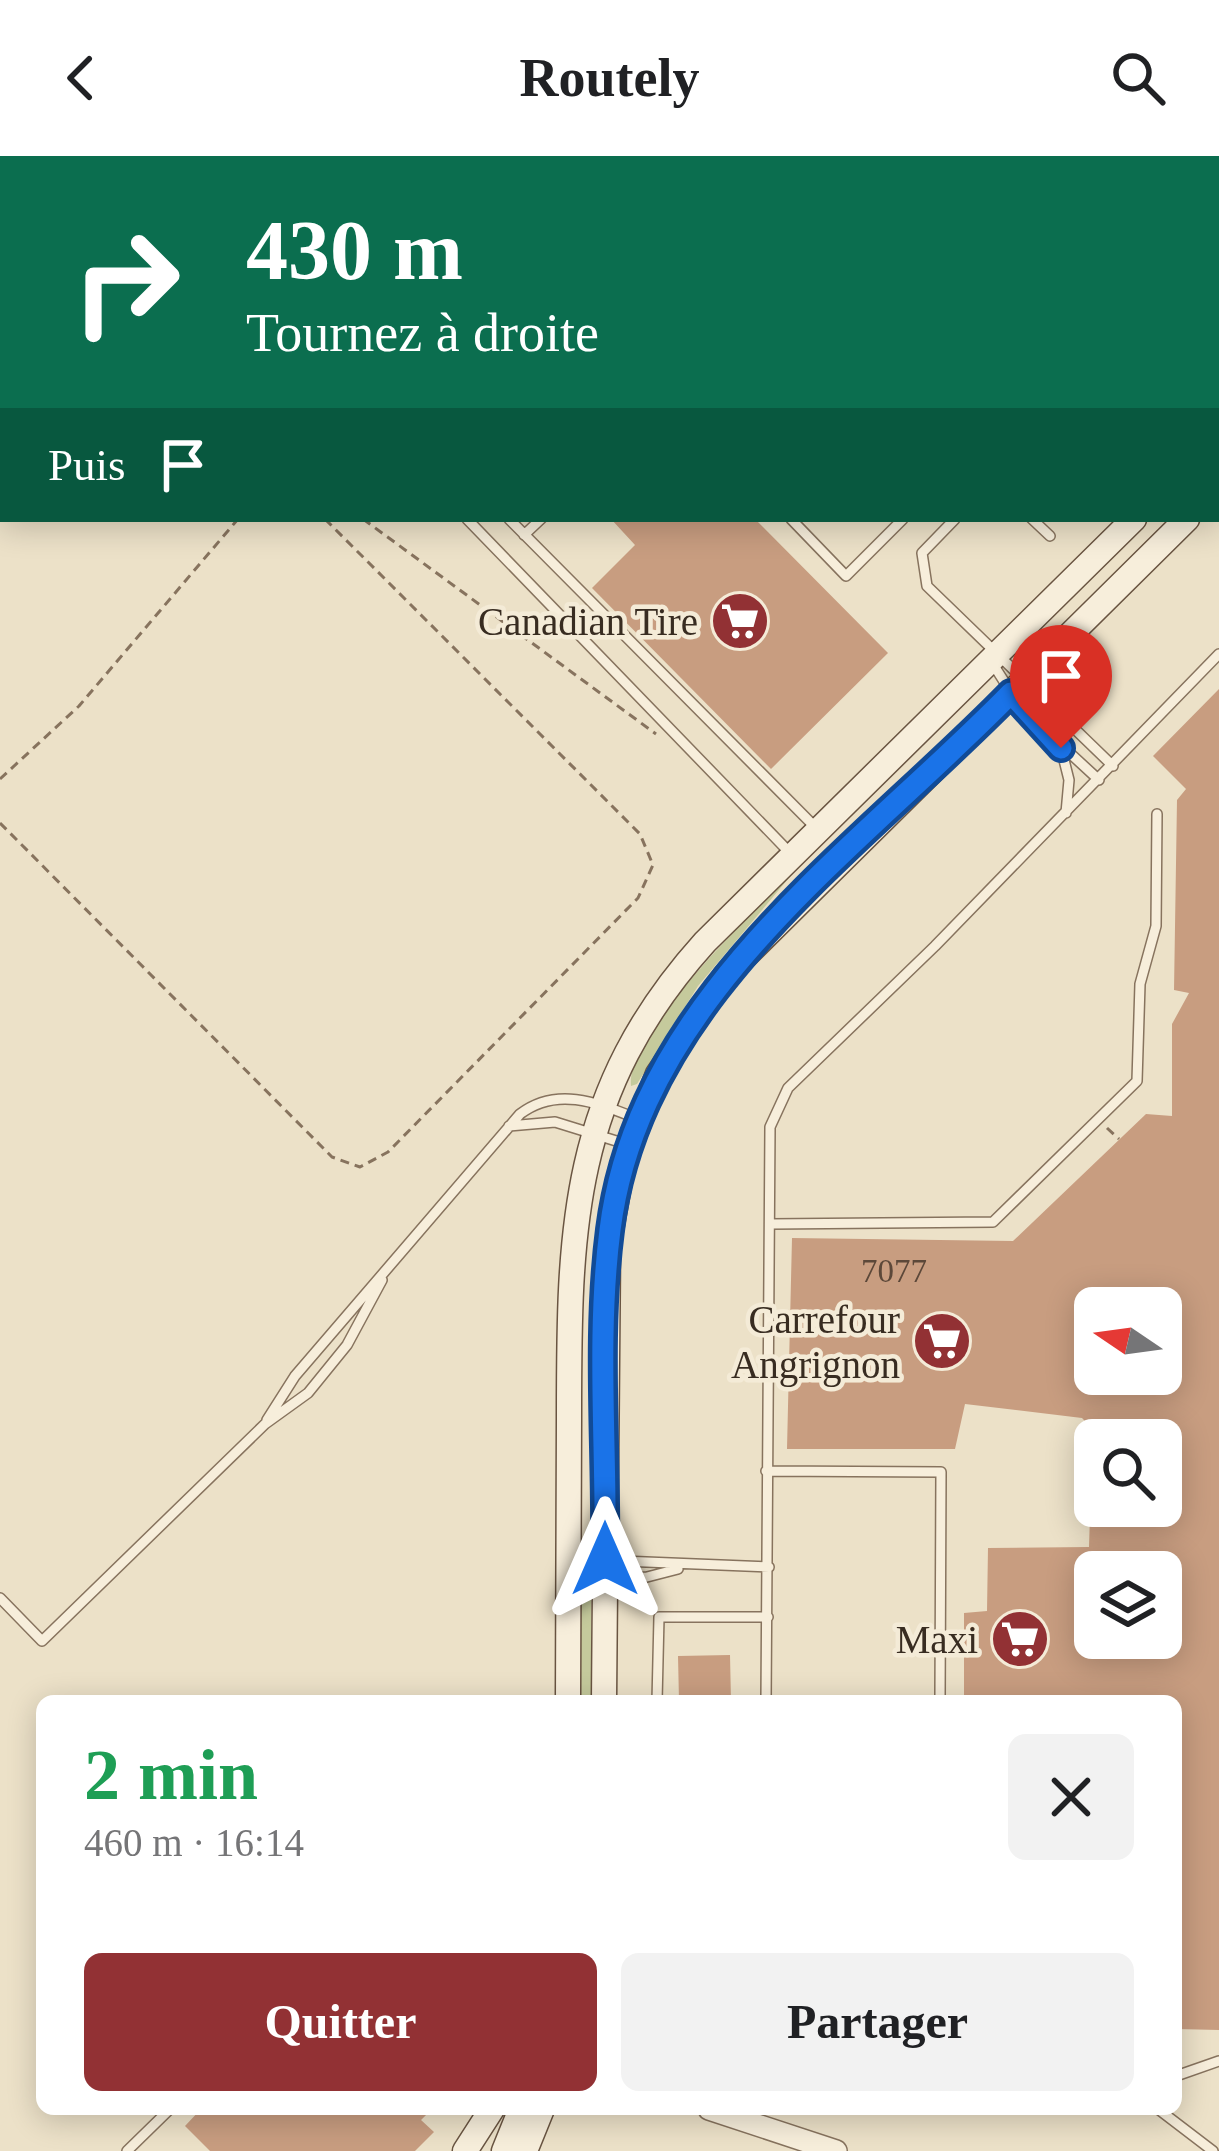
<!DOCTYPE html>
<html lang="fr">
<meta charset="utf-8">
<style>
body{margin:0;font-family:Georgia,serif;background:#f2f2f2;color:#202124;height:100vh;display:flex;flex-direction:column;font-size:45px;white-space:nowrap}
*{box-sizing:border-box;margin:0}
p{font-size:39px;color:#757577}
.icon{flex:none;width:66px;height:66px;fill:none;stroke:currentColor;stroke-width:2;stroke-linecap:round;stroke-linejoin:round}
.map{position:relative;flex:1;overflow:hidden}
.panel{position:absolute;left:36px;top:1539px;width:1146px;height:420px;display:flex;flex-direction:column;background:#fff;border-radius:18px;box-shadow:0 6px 30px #0003}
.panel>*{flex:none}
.banner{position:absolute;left:0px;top:0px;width:1221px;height:366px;box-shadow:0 6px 30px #0003;background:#0b6e4f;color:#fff;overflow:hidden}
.needle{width:78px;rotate:283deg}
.tools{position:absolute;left:1074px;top:1131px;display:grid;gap:24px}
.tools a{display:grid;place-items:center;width:108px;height:108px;border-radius:18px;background:#fff;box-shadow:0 6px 30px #0003;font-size:60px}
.pin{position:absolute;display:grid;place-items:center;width:102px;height:102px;color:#fff;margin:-123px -51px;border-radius:50% 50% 50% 0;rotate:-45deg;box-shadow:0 0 12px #0007}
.pin .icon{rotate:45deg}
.me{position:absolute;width:132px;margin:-66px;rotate:0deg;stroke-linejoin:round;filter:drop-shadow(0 0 9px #0008)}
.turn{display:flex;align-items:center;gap:42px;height:252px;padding:0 48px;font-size:54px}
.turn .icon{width:156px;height:156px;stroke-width:2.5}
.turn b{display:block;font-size:84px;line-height:102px}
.then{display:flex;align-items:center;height:114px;padding:0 48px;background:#0003;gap:24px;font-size:45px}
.round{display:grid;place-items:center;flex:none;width:126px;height:126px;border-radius:18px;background:#f2f2f2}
.overview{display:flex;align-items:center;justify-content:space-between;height:204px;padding:0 48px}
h1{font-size:72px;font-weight:600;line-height:90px;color:#1e9e55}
.primary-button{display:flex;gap:24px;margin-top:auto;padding:24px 48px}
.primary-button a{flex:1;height:138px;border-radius:18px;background:#923134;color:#fff;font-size:48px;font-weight:600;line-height:138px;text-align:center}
.primary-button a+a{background:#f2f2f2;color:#202124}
header{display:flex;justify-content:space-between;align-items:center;height:156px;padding:0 48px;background:#fff;font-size:54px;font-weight:600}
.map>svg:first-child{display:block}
</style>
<header><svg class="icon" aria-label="back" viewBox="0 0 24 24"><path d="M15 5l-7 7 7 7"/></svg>Routely<svg class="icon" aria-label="search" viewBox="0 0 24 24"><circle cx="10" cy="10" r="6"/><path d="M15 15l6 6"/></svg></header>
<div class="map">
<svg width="1219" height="1995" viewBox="0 0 1219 1995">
<rect width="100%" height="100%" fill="#ece1c8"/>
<path fill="#c5ca9c" d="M 794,716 L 698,830 L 637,928 L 631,930 C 625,878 756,753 794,716 Z
M 591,1443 L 591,1545 L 581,1545 L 581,1444 Z"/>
<path fill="#c89d80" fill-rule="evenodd" d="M 611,363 L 755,363 L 888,497 L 771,613 L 592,432 L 635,389 Z
M 1219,533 L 1219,1874 L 1176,1873 L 1176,1545 L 964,1545 L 964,1457 L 987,1455 L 988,1392 L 1089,1391 L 1090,1359 L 1129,1358 L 1129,1350 L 1161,1350 L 1161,1284 L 1103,1284 L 1082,1262 L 965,1248 L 955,1293 L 787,1293 L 792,1082 L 1013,1085 L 1146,958 L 1172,960 L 1172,868 L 1189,837 L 1174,834 L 1177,644 L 1186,633 L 1153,600 ZM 1095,1152 L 1161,1152 L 1161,1218 L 1095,1218 ZM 1095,1416 L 1161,1416 L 1161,1482 L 1095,1482 Z
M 730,1499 L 731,1545 L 679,1545 L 678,1500 Z
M 201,1953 L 432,1953 L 421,1964 L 434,1976 L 415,1995 L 210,1995 L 185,1970 Z"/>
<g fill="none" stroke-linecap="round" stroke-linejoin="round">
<defs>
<path id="service" d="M 116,0 L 118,3
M 152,0 L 155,3
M 1132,0 L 1135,3
M 333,3 L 336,0
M 704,3 L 705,0
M 889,3 L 892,0
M 1218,5 L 1219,4
M 1218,216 L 1219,215
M 467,363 L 792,699
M 509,363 L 818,674
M 791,363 L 846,420 L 903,363
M 955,363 L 922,397 L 927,430 L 1113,610
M 1032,363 L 1050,380
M 524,379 L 541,363
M 991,505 L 1021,552 L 1099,624
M 1061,592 L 1069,624 L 1066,657
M 509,970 L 555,966 L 626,988
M 771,1068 L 993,1066 L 1137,925 L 1140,828 L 1156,770 L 1157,658
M 267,1264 L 295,1220 L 520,958 C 558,929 600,948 638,963
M 766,1315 L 941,1316 L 940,1545
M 572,1403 L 769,1411
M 570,1422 L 647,1421 L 678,1413
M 0,1442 L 42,1485 L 265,1268 L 308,1237 L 347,1189 L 382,1124
M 657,1545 L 659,1461 L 768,1461
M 766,1545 L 770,971 L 788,932 L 935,790 L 1219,498
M 1176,1920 L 1219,1905
M 1158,1953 L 1213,1995
M 127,1995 L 170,1953"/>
<path id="tertiary" d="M 709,1953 L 836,1995"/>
<path id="secondary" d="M 1218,281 L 1219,280
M 1218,333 L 1219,332
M 568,1545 C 568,1451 568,1357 569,1262 C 569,1073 570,936 705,786 L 1134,363
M 604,1545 L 608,1090 L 623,1007 L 658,918 L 725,820 L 1187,363
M 465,1995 L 492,1953
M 504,1995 L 521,1953
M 525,1995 L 542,1953"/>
</defs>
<use href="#service" stroke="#87735e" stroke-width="12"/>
<use href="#tertiary" stroke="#87735e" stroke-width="24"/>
<use href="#secondary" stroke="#695441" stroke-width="27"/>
<path stroke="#87735e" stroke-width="3" stroke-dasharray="9 6" stroke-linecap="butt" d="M 47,0 L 51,3
M 86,0 L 88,3
M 363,363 L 656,578
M 0,623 L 79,550 L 238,363
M 0,667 L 332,1001 L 360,1011 L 388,996 L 638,742 L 653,709 L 640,678 L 325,363
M 1107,972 L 1119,983"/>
<use href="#service" stroke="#f7eedb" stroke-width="9"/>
<use href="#tertiary" stroke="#f7eedb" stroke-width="21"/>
<use href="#secondary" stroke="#f7eedb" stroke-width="24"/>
</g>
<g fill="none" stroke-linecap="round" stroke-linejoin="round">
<defs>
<path id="route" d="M 605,1403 C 607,1295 596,1182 610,1074 C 639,840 857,695 1011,537 L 1061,592"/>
</defs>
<use href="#route" stroke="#114b97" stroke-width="30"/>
<use href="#route" stroke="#1a73e8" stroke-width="21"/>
</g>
<defs>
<symbol id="supermarket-disc" viewBox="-11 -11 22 22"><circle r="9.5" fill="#923134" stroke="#f4ebd7"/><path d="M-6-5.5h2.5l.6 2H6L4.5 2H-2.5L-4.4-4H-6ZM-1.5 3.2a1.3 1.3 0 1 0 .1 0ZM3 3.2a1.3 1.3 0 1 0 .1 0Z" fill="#fff"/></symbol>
</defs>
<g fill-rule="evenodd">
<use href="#supermarket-disc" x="707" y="432" width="66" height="66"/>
<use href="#supermarket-disc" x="909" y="1152" width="66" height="66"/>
<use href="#supermarket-disc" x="987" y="1450" width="66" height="66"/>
</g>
<g text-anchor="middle" stroke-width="9" stroke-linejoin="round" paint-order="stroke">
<g font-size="33" fill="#5c4839">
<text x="894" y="1126">7077</text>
</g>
<g font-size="39" fill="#382c21" stroke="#f4ebd7" text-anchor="end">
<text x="698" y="479">Canadian Tire</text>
<text x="900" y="1177">Carrefour<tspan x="900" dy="45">Angrignon</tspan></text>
<text x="978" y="1497">Maxi</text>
</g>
</g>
</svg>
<div class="tools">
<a><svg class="needle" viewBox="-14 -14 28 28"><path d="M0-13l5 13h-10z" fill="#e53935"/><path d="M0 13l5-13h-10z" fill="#757577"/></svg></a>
<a><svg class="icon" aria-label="search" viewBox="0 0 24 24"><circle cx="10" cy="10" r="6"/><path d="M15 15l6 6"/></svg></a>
<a><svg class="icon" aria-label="layers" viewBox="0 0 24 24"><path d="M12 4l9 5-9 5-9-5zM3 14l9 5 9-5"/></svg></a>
</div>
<div class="pin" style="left:1061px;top:592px;background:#d93025"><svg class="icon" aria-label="arrive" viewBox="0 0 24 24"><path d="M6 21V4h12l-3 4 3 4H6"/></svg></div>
<svg class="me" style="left:605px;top:1403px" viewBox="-20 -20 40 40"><path d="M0-17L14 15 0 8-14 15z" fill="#1a73e8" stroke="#fff" stroke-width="4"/></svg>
<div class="banner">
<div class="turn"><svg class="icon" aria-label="right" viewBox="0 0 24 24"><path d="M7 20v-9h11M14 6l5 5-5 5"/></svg><div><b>430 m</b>Tournez à droite</div></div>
<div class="then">Puis<svg class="icon" aria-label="arrive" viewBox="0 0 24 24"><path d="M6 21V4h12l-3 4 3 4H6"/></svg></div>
</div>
<section class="panel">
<div class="overview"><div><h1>2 min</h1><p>460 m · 16:14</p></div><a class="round"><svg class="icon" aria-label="close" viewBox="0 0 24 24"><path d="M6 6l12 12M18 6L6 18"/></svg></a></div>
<div class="primary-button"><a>Quitter</a><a>Partager</a></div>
</section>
</div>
